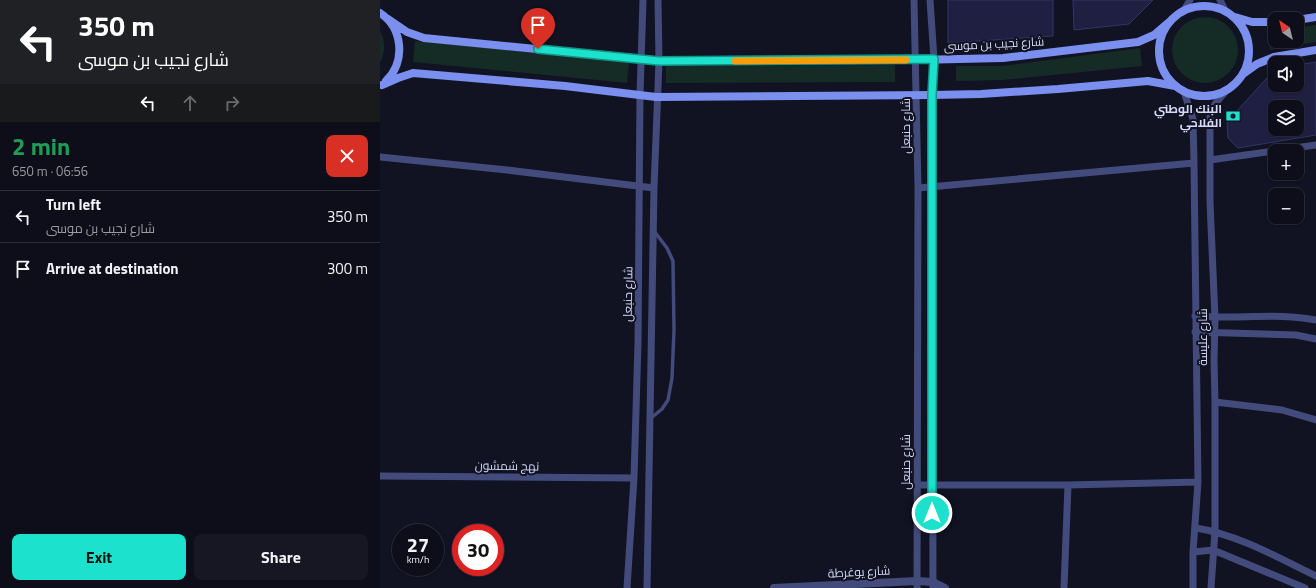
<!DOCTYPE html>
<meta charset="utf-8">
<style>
body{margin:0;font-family:"Titillium Web",Cairo,sans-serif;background:#161723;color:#f1f3f6;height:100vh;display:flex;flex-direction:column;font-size:15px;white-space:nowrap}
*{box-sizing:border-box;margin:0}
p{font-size:13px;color:#9a9ca2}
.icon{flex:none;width:22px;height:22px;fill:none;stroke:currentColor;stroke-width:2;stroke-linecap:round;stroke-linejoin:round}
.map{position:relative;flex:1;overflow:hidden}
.sheet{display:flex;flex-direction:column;background:#0d0e1a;width:380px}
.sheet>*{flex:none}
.hud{background:#202124;color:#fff;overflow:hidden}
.needle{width:26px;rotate:325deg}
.fabs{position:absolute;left:888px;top:12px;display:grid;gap:8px}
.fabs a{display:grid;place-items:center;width:36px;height:36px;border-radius:8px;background:#0d0e1a;box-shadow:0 1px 3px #0004,0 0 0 1px #2d2e39;font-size:20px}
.speed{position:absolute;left:12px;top:524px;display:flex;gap:8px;font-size:20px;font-weight:700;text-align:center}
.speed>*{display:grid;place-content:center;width:52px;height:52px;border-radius:50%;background:#0d0e1a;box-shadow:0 1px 3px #0004,0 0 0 1px #2d2e39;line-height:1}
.speed small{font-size:10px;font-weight:400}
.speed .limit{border:6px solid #d22;background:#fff;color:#111}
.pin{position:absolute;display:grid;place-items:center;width:34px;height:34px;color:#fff;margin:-41px -17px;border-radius:50% 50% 50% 0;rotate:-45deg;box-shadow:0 0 4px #0007}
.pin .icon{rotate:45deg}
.me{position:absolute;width:44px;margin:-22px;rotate:0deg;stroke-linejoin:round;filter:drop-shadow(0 0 3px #0008)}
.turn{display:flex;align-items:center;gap:14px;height:84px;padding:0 12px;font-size:18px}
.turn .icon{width:52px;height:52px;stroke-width:2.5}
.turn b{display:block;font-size:28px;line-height:34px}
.lanes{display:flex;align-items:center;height:38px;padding:0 12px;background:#0003;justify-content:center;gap:20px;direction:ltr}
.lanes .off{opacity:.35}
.round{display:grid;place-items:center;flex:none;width:42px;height:42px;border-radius:8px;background:#161723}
.overview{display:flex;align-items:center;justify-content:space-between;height:68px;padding:0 12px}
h1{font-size:24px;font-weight:700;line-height:30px;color:#1e9e55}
.primary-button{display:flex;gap:8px;margin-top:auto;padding:8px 12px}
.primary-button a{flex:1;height:46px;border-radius:8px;background:#1ce1cd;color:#111;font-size:16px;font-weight:700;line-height:46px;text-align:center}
.primary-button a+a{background:#161723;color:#f1f3f6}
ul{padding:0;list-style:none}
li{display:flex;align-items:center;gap:12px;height:52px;padding:0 12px;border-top:1px solid #2d2e39}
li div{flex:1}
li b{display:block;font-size:15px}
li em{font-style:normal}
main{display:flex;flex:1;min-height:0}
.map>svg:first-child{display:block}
</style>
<main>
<section class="sheet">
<div class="hud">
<div class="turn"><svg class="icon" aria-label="left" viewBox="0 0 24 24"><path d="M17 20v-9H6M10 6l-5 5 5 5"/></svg><div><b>350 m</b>شارع نجيب بن موسى</div></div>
<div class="lanes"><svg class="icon" aria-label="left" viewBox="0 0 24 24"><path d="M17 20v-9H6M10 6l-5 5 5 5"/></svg><svg class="icon off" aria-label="ahead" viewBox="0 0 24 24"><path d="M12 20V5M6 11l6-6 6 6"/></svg><svg class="icon off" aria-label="right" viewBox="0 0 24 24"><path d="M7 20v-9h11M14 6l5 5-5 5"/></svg></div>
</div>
<div class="overview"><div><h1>2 min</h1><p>650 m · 06:56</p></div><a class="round" style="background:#d93025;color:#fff"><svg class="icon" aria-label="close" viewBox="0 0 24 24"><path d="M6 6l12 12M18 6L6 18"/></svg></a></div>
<ul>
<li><svg class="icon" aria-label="left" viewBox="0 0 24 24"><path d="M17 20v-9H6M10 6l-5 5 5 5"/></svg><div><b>Turn left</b><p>شارع نجيب بن موسى</p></div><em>350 m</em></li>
<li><svg class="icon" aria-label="arrive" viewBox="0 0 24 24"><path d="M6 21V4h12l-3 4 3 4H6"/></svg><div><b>Arrive at destination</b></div><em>300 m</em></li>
</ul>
<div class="primary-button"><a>Exit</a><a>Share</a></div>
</section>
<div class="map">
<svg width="936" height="588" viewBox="0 0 936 588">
<rect width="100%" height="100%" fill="#111222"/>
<path fill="#152b26" d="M792 50a33 33 0 1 1 66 0a33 33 0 1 1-66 0Z
M 936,25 L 936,42 L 890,50 L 887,33 L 895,32 L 895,41 L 917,41 L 917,28 Z
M 0,31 C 6,41 5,53 0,63 Z
M 35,41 L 249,62 L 247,83 L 33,62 Z
M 760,48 L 762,66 L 623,80 L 576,81 L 576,66 L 622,66 Z
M 515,65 L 515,82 L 286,83 L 286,66 Z"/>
<path fill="#1f1f41" stroke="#34346a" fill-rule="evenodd" d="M 568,0 L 673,0 L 673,36 L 568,43 Z
M 693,0 L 773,0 L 749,24 L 694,30 Z
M 936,62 L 936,135 L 858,148 L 848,138 L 847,122 L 895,69 L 895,85 L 917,85 L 917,65 ZM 895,107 L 917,107 L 917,129 L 895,129 Z"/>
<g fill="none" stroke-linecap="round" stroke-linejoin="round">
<path stroke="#424b7b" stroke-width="3.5" d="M 271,418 L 282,409 L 288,400 L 292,378 L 294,330 L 293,261 L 287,248 L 274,231"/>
<path stroke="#424b7b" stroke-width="7" d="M 534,0 L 538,188 L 537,588
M 550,0 L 554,59 L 552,95 L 552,188 L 553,588
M 840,0 L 845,10
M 804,10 L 810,0
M 804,92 L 813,119 L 814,163 L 818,482 L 813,552 L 813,588
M 0,157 L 127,170 L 274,188
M 830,160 L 936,145
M 538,188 L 814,163
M 815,316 C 855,320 898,312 936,320
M 815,332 L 916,335 L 936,339
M 835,402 L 902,410 L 936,420
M 0,476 L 254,478
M 538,485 L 688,485 L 818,482
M 816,528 C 859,535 897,557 936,576
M 813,552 L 833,550 L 925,588
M 247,588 L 254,478 L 258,343 L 260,95 L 263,0
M 267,588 L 274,188 L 279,61 L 278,0
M 684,588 L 688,485
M 831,588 L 835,531 L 835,402 L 834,360 L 835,318 L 830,202 L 830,117 L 835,104 L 846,91"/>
<path stroke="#424b7b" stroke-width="8" d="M 394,588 L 537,581 L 553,582 L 565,588"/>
<path stroke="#7a8fee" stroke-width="8" d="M779 51a45 45 0 1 1 90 0a45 45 0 1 1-90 0Z
M 0,13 C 23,28 26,62 6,81
M 855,17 L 872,22 L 895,22
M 8,19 L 27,32 L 44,38 L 279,61 L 536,60 L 623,58 L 741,44 L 758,42 L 774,35 L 788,23
M 917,20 L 936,17
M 863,74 L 877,64 L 894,57 L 936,50
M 2,85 L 18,78 L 33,73 L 185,86 L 276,97 L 552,95 L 601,94 L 678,89 L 768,81 L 795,86"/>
</g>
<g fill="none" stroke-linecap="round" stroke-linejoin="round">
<defs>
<path id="route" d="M 158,49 L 279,61 L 554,59 L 552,95 L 552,513"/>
</defs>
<use href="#route" stroke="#129285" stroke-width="10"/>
<use href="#route" stroke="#1ce1cd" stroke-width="7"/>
<path stroke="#f59e0b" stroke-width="7" d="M 355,61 L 526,60"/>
</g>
<defs>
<symbol id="bank-bare" viewBox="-9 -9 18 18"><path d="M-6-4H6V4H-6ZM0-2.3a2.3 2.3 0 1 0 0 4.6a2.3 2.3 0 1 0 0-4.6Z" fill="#1ce1cd" stroke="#111222" stroke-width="2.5" paint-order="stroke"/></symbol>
</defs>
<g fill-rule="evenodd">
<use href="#bank-bare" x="843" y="106" width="20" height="20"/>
</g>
<g text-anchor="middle" stroke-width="4" stroke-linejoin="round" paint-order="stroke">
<g font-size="12" fill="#d7dafa" stroke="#111222">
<text transform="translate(614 44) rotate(-3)" y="4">شارع نجيب بن موسى</text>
<text transform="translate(526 126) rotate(-90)" y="4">شارع حنبعل</text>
<text transform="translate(248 294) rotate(-89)" y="4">شارع حنبعل</text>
<text transform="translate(823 337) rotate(-90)" y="4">شارع عليسة</text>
<text transform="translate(526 462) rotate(-90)" y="4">شارع حنبعل</text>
<text transform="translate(127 466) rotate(1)" y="4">نهج شمشون</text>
<text transform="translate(479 572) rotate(-3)" y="4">شارع يوغرطة</text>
</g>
<g font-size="12" font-weight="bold" fill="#d7dafa" stroke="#111222" text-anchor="end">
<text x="842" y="113">البنك الوطني<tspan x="842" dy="14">الفلاحي</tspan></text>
</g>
</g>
</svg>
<div class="fabs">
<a><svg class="needle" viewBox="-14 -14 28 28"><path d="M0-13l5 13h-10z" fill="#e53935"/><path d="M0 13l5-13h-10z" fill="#9a9ca2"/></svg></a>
<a><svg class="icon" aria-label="sound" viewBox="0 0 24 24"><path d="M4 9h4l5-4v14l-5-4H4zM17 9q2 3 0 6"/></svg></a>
<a><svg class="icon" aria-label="layers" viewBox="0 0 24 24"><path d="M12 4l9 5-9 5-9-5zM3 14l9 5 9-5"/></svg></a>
<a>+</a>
<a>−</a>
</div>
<div class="speed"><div>27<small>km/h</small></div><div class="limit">30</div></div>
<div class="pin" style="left:158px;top:49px;background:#d93025"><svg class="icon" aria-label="arrive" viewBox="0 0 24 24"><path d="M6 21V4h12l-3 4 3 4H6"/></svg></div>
<svg class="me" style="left:552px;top:513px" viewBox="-20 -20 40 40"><circle r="17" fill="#1ce1cd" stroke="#fff" stroke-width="3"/><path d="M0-11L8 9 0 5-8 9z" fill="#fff"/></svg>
</div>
</main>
